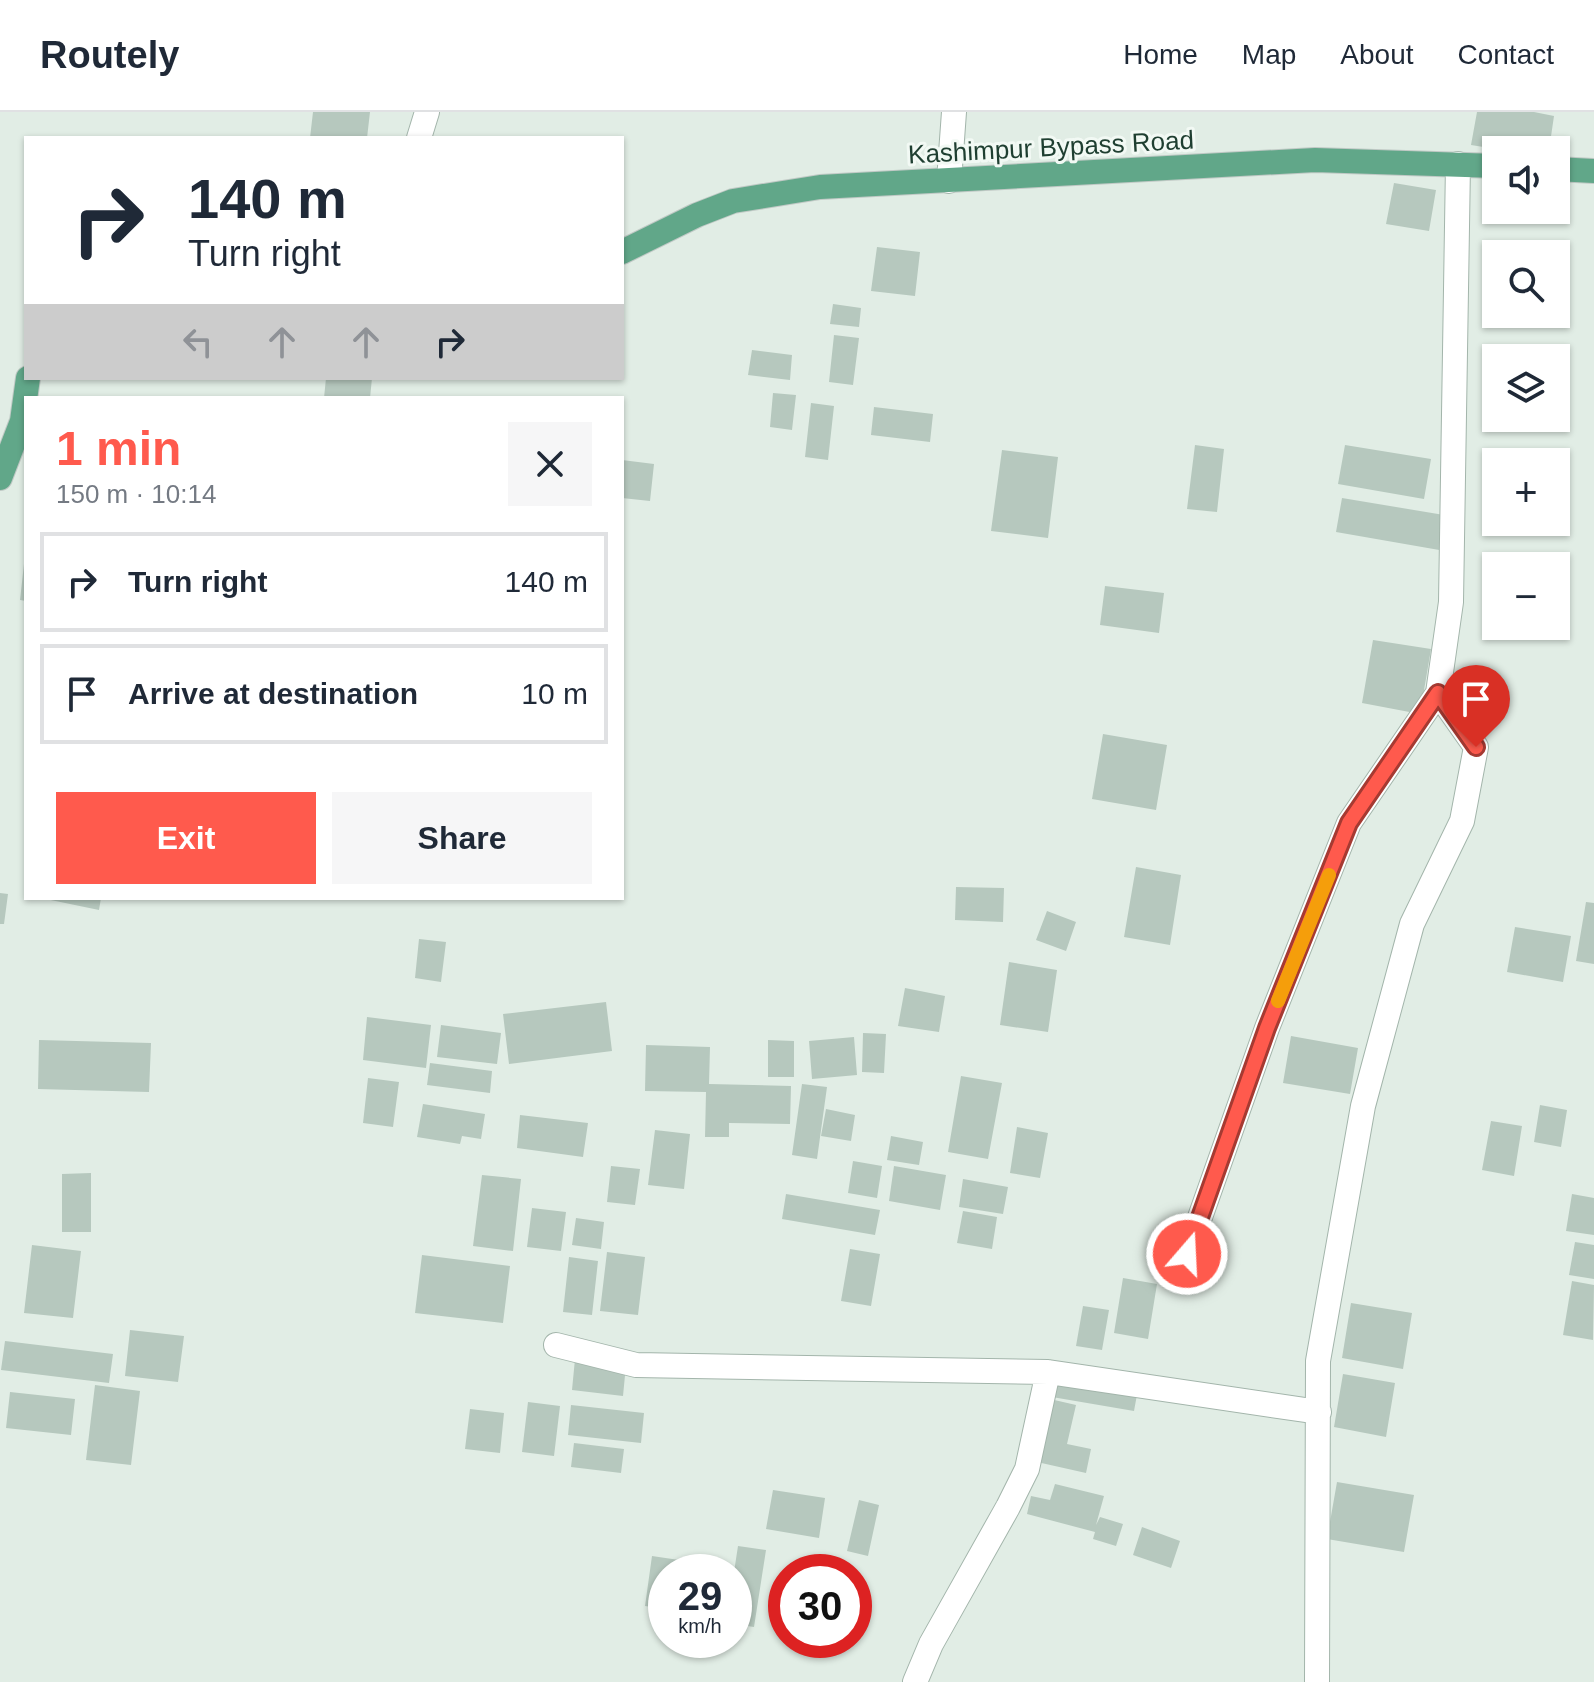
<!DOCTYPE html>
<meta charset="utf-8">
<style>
body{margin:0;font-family:Arial,sans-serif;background:#f6f6f7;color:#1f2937;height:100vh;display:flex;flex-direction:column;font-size:30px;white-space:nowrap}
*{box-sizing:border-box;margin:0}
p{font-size:26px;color:#747a83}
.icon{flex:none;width:44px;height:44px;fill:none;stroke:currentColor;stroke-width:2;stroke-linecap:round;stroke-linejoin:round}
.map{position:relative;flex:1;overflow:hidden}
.panel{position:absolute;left:24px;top:284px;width:600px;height:504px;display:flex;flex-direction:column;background:#fff;border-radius:0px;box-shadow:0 2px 6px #0004}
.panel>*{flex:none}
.top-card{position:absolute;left:24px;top:24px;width:600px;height:244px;border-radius:0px;box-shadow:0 2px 6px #0004;background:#fff;color:#1f2937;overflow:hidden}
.tools{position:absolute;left:1482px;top:24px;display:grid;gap:16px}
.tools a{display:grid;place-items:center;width:88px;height:88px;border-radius:0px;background:#fff;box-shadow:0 2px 6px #0004;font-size:40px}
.speed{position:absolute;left:648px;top:1442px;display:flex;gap:16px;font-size:40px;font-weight:700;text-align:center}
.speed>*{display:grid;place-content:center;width:104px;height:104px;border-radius:50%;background:#fff;box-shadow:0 2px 6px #0004;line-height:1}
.speed small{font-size:20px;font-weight:400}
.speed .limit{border:12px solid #d22;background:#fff;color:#111}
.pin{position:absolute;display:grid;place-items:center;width:68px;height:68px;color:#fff;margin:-82px -34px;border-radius:50% 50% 50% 0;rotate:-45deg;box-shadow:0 0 8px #0007}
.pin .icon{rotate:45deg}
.me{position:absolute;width:88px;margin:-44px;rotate:19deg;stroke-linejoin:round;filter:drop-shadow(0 0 6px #0008)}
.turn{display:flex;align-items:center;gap:28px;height:168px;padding:0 32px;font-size:36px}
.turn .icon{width:104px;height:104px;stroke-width:2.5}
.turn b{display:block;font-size:56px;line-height:68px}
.lanes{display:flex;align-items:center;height:76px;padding:0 32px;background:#0003;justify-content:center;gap:40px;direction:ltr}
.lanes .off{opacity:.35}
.round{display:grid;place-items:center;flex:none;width:84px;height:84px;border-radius:0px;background:#f6f6f7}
.summary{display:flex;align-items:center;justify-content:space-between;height:136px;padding:0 32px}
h1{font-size:48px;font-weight:600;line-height:60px;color:#ff5a4d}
.primary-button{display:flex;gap:16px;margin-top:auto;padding:16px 32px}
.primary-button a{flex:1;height:92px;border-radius:0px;background:#ff5a4d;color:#fff;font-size:32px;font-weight:600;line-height:92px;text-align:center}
.primary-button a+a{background:#f6f6f7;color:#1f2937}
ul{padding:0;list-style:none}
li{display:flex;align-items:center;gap:24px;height:100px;margin:0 16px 12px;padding:0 16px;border:4px solid #e0e1e3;border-radius:0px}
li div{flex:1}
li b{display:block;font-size:30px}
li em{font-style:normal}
header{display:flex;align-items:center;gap:48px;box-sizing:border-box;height:112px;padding:0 40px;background:#fff;border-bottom:2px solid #e0e1e3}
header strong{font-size:38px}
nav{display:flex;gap:44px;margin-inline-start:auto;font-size:28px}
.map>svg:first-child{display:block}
</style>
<header>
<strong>Routely</strong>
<nav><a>Home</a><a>Map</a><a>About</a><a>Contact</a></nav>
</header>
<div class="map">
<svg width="1594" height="1570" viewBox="0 0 1594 1570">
<rect width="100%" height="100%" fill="#e1ede5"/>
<path fill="#b6c8be" d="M 313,0 L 370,0 L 367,26 L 310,26 Z
M 1477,0 L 1534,0 L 1554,4 L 1549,38 L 1502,38 L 1471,33 Z
M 1394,71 L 1436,78 L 1429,119 L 1386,112 Z
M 877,135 L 920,140 L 915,184 L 871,179 Z
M 833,192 L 861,196 L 859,215 L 830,212 Z
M 834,223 L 859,226 L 853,273 L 829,270 Z
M 752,238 L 792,243 L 790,268 L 748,263 Z
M 326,266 L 372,266 L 370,286 L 324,286 Z
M 773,281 L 796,283 L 792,318 L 770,315 Z
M 811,291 L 834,294 L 828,348 L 805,345 Z
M 874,295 L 933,302 L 930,330 L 871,323 Z
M 1195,333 L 1224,337 L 1217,400 L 1187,397 Z
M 1345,333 L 1431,347 L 1424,387 L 1338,372 Z
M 1002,338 L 1058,345 L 1048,426 L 991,419 Z
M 622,348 L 654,352 L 650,389 L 622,386 Z
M 1342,386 L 1450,404 L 1445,439 L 1336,420 Z
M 24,452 L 26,452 L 26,489 L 20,488 Z
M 1105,474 L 1164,481 L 1159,521 L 1100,513 Z
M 1373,528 L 1431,537 L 1420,602 L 1362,591 Z
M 1103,622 L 1167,633 L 1156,698 L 1092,687 Z
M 1136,755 L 1181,763 L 1170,833 L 1124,825 Z
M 956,775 L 1004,776 L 1003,810 L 955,808 Z
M 0,781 L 8,782 L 4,812 L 0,812 Z
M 41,786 L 101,786 L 99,798 Z
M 1586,790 L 1594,791 L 1594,852 L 1576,849 Z
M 1047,799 L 1076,810 L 1066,839 L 1036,828 Z
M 1515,815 L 1571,824 L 1563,870 L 1507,860 Z
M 419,827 L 446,830 L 441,870 L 415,866 Z
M 1009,850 L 1057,858 L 1048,920 L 1000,913 Z
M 905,876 L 945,884 L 939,920 L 898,914 Z
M 606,890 L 612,939 L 509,952 L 503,902 Z
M 367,905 L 431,913 L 426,956 L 363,948 Z
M 441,913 L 501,921 L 497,952 L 437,945 Z
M 863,921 L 886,922 L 884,961 L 862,960 Z
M 1291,924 L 1358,936 L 1350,982 L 1283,971 Z
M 854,925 L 857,963 L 812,967 L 809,929 Z
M 39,928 L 151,931 L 149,980 L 38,977 Z
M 768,928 L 794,929 L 794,965 L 768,965 Z
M 646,933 L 710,935 L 709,972 L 791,974 L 790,1012 L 729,1011 L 729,1025 L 705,1025 L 706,980 L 645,979 Z
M 430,951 L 492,959 L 490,981 L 427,973 Z
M 961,964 L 1002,971 L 988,1047 L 948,1040 Z
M 368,966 L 399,970 L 393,1015 L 363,1011 Z
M 802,972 L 827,975 L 817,1047 L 792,1043 Z
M 423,992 L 485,1002 L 481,1027 L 462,1024 L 460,1032 L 417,1025 Z
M 1540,993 L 1567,998 L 1561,1035 L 1534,1030 Z
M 826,997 L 855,1003 L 851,1029 L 821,1024 Z
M 520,1003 L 588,1011 L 583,1045 L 517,1036 Z
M 1491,1009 L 1522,1014 L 1514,1064 L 1482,1058 Z
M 1017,1015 L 1048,1021 L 1040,1066 L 1010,1061 Z
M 655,1018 L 690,1022 L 684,1077 L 648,1073 Z
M 891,1024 L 923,1030 L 919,1053 L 887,1048 Z
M 853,1049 L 882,1054 L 877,1086 L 848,1081 Z
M 611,1054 L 640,1057 L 635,1093 L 607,1090 Z
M 894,1054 L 946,1063 L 940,1098 L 889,1089 Z
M 91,1061 L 91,1120 L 62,1120 L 62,1062 Z
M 482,1063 L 521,1067 L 513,1139 L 473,1134 Z
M 963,1067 L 1008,1075 L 1003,1102 L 959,1095 Z
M 786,1082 L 880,1098 L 875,1123 L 782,1107 Z
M 1572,1082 L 1594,1086 L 1594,1123 L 1566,1119 Z
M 532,1096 L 566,1100 L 561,1139 L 527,1135 Z
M 963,1099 L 997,1105 L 992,1137 L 957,1131 Z
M 576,1106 L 604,1110 L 601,1137 L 572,1133 Z
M 1575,1130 L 1594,1133 L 1594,1167 L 1569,1163 Z
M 32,1133 L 81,1139 L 73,1206 L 24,1201 Z
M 850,1137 L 880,1142 L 871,1194 L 841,1189 Z
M 607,1140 L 645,1145 L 638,1203 L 600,1199 Z
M 422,1143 L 510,1154 L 503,1211 L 415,1201 Z
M 569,1145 L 598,1149 L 592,1203 L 563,1200 Z
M 1123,1166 L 1157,1172 L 1148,1227 L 1114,1221 Z
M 1572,1169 L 1594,1173 L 1593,1228 L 1563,1223 Z
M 1351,1191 L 1412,1201 L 1403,1257 L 1342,1246 Z
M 1083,1194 L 1109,1198 L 1102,1238 L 1076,1234 Z
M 130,1218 L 184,1224 L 178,1270 L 125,1264 Z
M 5,1229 L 113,1242 L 109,1271 L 1,1258 Z
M 575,1247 L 626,1253 L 623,1284 L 572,1278 Z
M 1343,1262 L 1395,1271 L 1386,1325 L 1334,1315 Z
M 1056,1263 L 1138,1277 L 1134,1299 L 1052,1285 Z
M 95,1273 L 140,1279 L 131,1353 L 86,1348 Z
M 10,1280 L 75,1287 L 71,1323 L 6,1316 Z
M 1050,1287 L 1076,1293 L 1067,1332 L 1091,1337 L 1086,1361 L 1037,1350 Z
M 528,1290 L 560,1294 L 554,1344 L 522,1340 Z
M 571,1293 L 644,1301 L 641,1331 L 568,1323 Z
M 470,1297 L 504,1301 L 500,1341 L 465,1337 Z
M 574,1331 L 624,1337 L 621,1361 L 571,1355 Z
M 1337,1370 L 1414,1383 L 1404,1440 L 1327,1427 Z
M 1055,1372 L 1104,1384 L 1096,1413 L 1100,1405 L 1123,1412 L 1116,1434 L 1093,1427 L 1095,1420 L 1027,1402 L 1031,1384 L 1050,1388 Z
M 773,1378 L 825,1386 L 819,1426 L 766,1417 Z
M 859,1388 L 879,1393 L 868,1444 L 847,1439 Z
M 1142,1415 L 1180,1429 L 1171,1456 L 1133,1443 Z
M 738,1434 L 766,1438 L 754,1515 L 734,1512 L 734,1460 Z
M 652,1444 L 706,1452 L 705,1460 L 666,1460 L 666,1497 L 645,1494 Z"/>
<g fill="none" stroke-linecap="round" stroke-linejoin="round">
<defs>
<path id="minor" d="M 419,26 L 427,0
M 949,69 L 954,0
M 1187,1142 L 1267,916 L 1349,711 L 1438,581 L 1451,490 L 1458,52
M 556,1233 L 636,1253 L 1048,1260 L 1319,1300
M 915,1570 L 931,1532 L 1008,1395 L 1027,1357 L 1048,1260
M 1317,1570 L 1318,1249 L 1363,994 L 1412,812 L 1462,709 L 1476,635 L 1438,581"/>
<path id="major" d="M 1556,57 L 1594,59
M 622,140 L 697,103 L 733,89 L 820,75 L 1315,48 L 1496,54
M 0,366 L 22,309 L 28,266"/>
</defs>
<use href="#minor" stroke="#a3b5ab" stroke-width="26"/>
<use href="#major" stroke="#c0c9c5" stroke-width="26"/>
<use href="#minor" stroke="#fff" stroke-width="24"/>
<use href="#major" stroke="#61a789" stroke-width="24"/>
</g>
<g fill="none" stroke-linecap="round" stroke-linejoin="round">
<defs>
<path id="route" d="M 1187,1142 L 1267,916 L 1349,711 L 1438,581 L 1476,635"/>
</defs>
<use href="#route" stroke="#a63a32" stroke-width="20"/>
<use href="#route" stroke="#ff5a4d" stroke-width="14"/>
<path stroke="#f59e0b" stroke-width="14" d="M 1278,889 L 1329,763"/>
</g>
<g text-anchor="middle" stroke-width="6" stroke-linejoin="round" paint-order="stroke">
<g font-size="26" fill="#1f3f31" stroke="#f2f9f4">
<text transform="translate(1051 35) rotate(-3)" y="9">Kashimpur Bypass Road</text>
</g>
</g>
</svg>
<div class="tools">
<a><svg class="icon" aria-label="sound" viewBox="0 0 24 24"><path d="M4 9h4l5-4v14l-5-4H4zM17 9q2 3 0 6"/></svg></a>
<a><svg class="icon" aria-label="search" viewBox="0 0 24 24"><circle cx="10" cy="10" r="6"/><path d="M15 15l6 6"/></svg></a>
<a><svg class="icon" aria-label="layers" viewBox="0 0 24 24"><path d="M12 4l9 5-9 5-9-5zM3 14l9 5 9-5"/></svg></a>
<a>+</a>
<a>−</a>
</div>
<div class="speed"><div>29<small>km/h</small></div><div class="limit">30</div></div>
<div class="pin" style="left:1476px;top:635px;background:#d93025"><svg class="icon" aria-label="arrive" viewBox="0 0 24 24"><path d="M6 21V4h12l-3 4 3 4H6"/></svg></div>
<svg class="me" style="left:1187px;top:1142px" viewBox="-20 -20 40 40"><circle r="17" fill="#ff5a4d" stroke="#fff" stroke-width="3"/><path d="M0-11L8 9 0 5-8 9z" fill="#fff"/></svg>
<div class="top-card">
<div class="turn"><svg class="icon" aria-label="right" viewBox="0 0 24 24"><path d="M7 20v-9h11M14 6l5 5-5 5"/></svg><div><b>140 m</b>Turn right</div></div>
<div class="lanes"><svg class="icon off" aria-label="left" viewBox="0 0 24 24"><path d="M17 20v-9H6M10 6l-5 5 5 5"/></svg><svg class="icon off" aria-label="ahead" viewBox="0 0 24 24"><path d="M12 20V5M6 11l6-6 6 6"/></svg><svg class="icon off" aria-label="ahead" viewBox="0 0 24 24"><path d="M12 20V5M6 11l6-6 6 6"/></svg><svg class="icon" aria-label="right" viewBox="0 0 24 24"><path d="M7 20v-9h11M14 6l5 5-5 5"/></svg></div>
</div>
<section class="panel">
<div class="summary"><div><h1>1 min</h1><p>150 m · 10:14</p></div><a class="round"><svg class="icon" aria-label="close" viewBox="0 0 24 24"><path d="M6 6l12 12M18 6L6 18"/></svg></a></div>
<ul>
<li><svg class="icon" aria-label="right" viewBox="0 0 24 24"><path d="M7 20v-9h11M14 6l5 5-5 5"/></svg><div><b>Turn right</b></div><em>140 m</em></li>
<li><svg class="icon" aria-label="arrive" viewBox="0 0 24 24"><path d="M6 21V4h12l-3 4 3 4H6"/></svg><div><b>Arrive at destination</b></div><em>10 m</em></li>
</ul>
<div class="primary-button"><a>Exit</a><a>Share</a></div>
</section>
</div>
